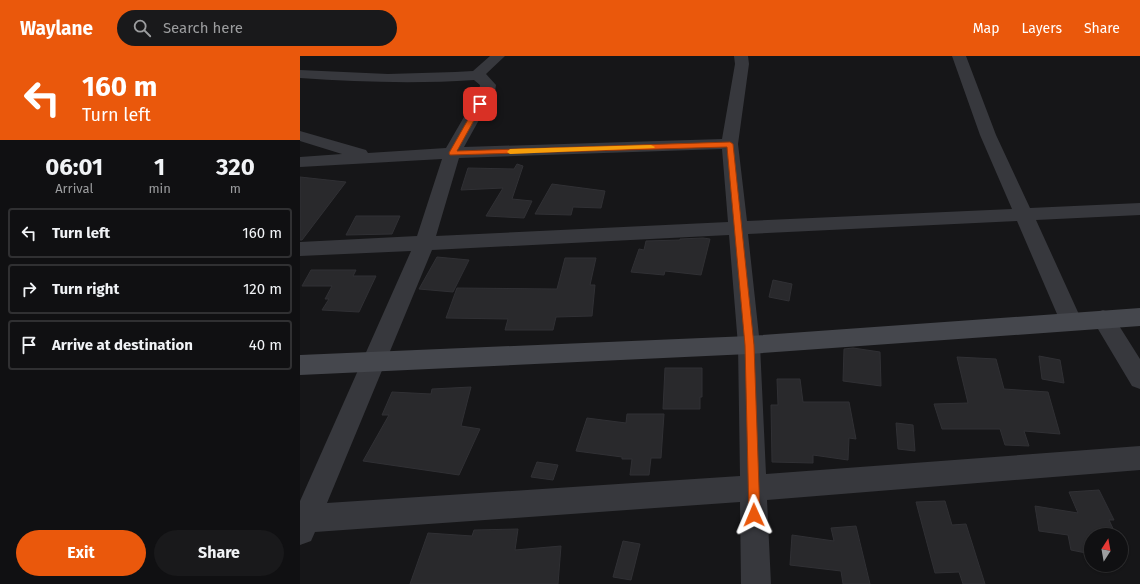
<!DOCTYPE html>
<style>
body{margin:0;font-family:"Fira Sans",sans-serif;background:#19191b;color:#f1f3f6;height:100vh;display:flex;flex-direction:column;font-size:15px;white-space:nowrap}
*{box-sizing:border-box;margin:0}
p{font-size:13px;color:#9c9d9f}
.icon{flex:none;width:22px;height:22px;fill:none;stroke:currentColor;stroke-width:2;stroke-linecap:round;stroke-linejoin:round}
.map{position:relative;flex:1;overflow:hidden}
.drawer{display:flex;flex-direction:column;background:#101012;width:300px}
.drawer>*{flex:none}
.banner{background:#ea580c;color:#fff;overflow:hidden}
.needle{width:26px;rotate:11deg}
.tools{position:absolute;left:784px;top:472px;display:grid;gap:8px}
.tools a{display:grid;place-items:center;width:44px;height:44px;border-radius:50%;background:#101012;box-shadow:0 1px 3px #0004,0 0 0 1px #303032;font-size:20px}
.pin{position:absolute;display:grid;place-items:center;width:34px;height:34px;color:#fff;margin:-17px;border-radius:8px;box-shadow:0 2px 6px #0006}
.me{position:absolute;width:44px;margin:-22px;rotate:359deg;stroke-linejoin:round;filter:drop-shadow(0 0 3px #0008)}
.turn{display:flex;align-items:center;gap:14px;height:84px;padding:0 16px;font-size:18px}
.turn .icon{width:52px;height:52px;stroke-width:2.5}
.turn b{display:block;font-size:28px;line-height:34px}
.eta{display:flex;justify-content:space-evenly;align-items:center;height:68px;text-align:center}
.eta b{font-size:24px;font-weight:700;line-height:28px}
.cta{display:flex;gap:8px;margin-top:auto;padding:8px 16px}
.cta a{flex:1;height:46px;border-radius:24px;background:#ea580c;color:#fff;font-size:16px;font-weight:700;line-height:46px;text-align:center}
.cta a+a{background:#19191b;color:#f1f3f6}
ul{padding:0;list-style:none}
li{display:flex;align-items:center;gap:12px;height:50px;margin:0 8px 6px;padding:0 8px;border:2px solid #303032;border-radius:4px}
li div{flex:1}
li b{display:block;font-size:15px}
li em{font-style:normal}
header{display:flex;align-items:center;gap:24px;box-sizing:border-box;height:56px;padding:0 20px;background:#ea580c;color:#fff}
header strong{font-size:19px}
nav{display:flex;gap:22px;margin-inline-start:auto;font-size:14px}
.search{width:280px;height:36px;background:#19191b;display:flex;align-items:center;gap:10px;box-sizing:border-box;padding:0 14px;border-radius:22px;color:#9c9d9f;font-size:15px}
main{display:flex;flex:1;min-height:0}
.map>svg:first-child{display:block}
</style>
<header>
<strong>Waylane</strong>
<div class="search"><svg class="icon" aria-label="search" viewBox="0 0 24 24"><circle cx="10" cy="10" r="6"/><path d="M15 15l6 6"/></svg>Search here</div>
<nav><a>Map</a><a>Layers</a><a>Share</a></nav>
</header>
<main>
<section class="drawer">
<div class="banner">
<div class="turn"><svg class="icon" aria-label="left" viewBox="0 0 24 24"><path d="M17 20v-9H6M10 6l-5 5 5 5"/></svg><div><b>160 m</b>Turn left</div></div>
</div>
<div class="eta">
<div><b>06:01</b><p>Arrival</p></div>
<div><b>1</b><p>min</p></div>
<div><b>320</b><p>m</p></div>
</div>
<ul>
<li><svg class="icon" aria-label="left" viewBox="0 0 24 24"><path d="M17 20v-9H6M10 6l-5 5 5 5"/></svg><div><b>Turn left</b></div><em>160 m</em></li>
<li><svg class="icon" aria-label="right" viewBox="0 0 24 24"><path d="M7 20v-9h11M14 6l5 5-5 5"/></svg><div><b>Turn right</b></div><em>120 m</em></li>
<li><svg class="icon" aria-label="arrive" viewBox="0 0 24 24"><path d="M6 21V4h12l-3 4 3 4H6"/></svg><div><b>Arrive at destination</b></div><em>40 m</em></li>
</ul>
<div class="cta"><a>Exit</a><a>Share</a></div>
</section>
<div class="map">
<svg width="840" height="528" viewBox="0 0 840 528">
<rect width="100%" height="100%" fill="#161618"/>
<path fill="#29292c" stroke="#303034" d="M 217,108 L 223,110 L 212,143 L 232,145 L 224,162 L 186,160 L 203,132 L 161,134 L 168,112 L 214,113 Z
M 0,121 L 46,126 L 2,184 L 0,184 Z
M 252,128 L 305,135 L 301,152 L 273,151 L 271,159 L 235,158 Z
M 56,160 L 100,160 L 92,178 L 46,179 Z
M 403,182 L 410,183 L 401,219 L 365,215 L 364,219 L 331,216 L 339,193 L 344,194 L 346,185 L 380,184 L 380,183 Z
M 137,201 L 169,204 L 153,236 L 119,233 Z
M 265,202 L 296,202 L 290,229 L 295,229 L 292,260 L 256,261 L 253,274 L 205,274 L 208,263 L 146,262 L 157,232 L 257,233 Z
M 11,214 L 56,214 L 53,220 L 76,220 L 59,256 L 22,254 L 29,243 L 25,243 L 32,230 L 2,230 Z
M 473,224 L 492,228 L 489,245 L 469,241 Z
M 553,292 L 580,296 L 581,330 L 543,325 L 544,293 Z
M 739,300 L 760,304 L 764,327 L 742,323 Z
M 657,301 L 696,303 L 704,333 L 748,336 L 760,378 L 724,375 L 729,390 L 705,389 L 700,373 L 642,373 L 634,348 L 668,347 Z
M 365,312 L 402,312 L 402,341 L 400,341 L 400,353 L 363,353 Z
M 477,323 L 500,323 L 503,346 L 549,346 L 556,383 L 549,382 L 548,404 L 513,399 L 513,407 L 472,406 L 471,349 L 478,349 Z
M 171,331 L 161,370 L 180,373 L 159,419 L 63,405 L 89,359 L 82,359 L 92,336 L 131,338 L 132,333 Z
M 327,358 L 364,358 L 361,402 L 351,402 L 349,419 L 330,419 L 332,403 L 322,403 L 322,401 L 276,395 L 287,362 L 326,367 Z
M 596,367 L 613,369 L 615,395 L 598,393 Z
M 237,406 L 258,409 L 253,424 L 231,421 Z
M 799,434 L 814,464 L 809,464 L 816,479 L 791,479 L 791,498 L 771,494 L 768,479 L 739,475 L 735,450 L 778,457 L 769,436 Z
M 645,445 L 652,469 L 666,468 L 685,528 L 663,528 L 659,516 L 635,517 L 616,446 Z
M 556,470 L 570,528 L 543,528 L 541,515 L 490,509 L 492,479 L 534,485 L 531,472 Z
M 218,473 L 215,494 L 261,490 L 258,528 L 110,528 L 128,477 L 172,480 L 174,474 Z
M 323,485 L 340,488 L 331,524 L 313,521 Z"/>
<g fill="none" stroke-linecap="round" stroke-linejoin="round">
<path fill="#37383d" fill-rule="evenodd" d="M 190,0 L 205,0 L 186,18 L 196,29 L 195,35 L 164,91 L 422,83 L 435,8 L 434,0 L 448,0 L 449,8 L 438,88 L 447,165 L 712,153 L 680,79 L 652,0 L 666,0 L 696,79 L 730,152 L 840,147 L 840,159 L 736,164 L 782,265 L 779,271 L 771,274 L 763,271 L 760,265 L 717,165 L 448,178 L 460,289 L 466,418 L 840,390 L 840,414 L 467,444 L 471,528 L 441,528 L 440,446 L 15,476 L 11,485 L 0,489 L 0,445 L 111,195 L 0,200 L 0,186 L 117,180 L 142,103 L 0,111 L 0,101 L 42,98 L 0,85 L 0,75 L 66,94 L 68,97 L 146,92 L 179,35 L 180,29 L 174,24 C 116,28 58,26 0,22 L 0,14 L 88,18 L 155,16 L 173,15 ZM 422,93 L 428,166 L 136,180 L 159,102 ZM 429,179 L 438,289 L 440,420 L 27,447 L 132,194 Z
M 803,254 L 811,257 L 840,303 L 840,333 L 832,330 L 792,263 L 795,257 Z"/>
<path fill="#45474d" fill-rule="evenodd" d="M 840,252 L 840,270 L 449,298 L 0,319 L 0,299 L 449,280 Z"/>
</g>
<path fill="#ea580c" stroke="#983908" d="M 178,46 L 183,48 L 157,95 L 430,86 L 433,88 L 454,289 L 460,459 L 459,463 L 454,465 L 450,463 L 449,459 L 445,289 L 427,91 L 150,99 L 149,97 Z"/>
<path fill="#f59e0b" d="M 351,89 L 355,91 L 354,92 L 210,98 L 207,96 L 210,93 Z"/>
</svg>
<div class="tools">
<a><svg class="needle" viewBox="-14 -14 28 28"><path d="M0-13l5 13h-10z" fill="#e53935"/><path d="M0 13l5-13h-10z" fill="#9c9d9f"/></svg></a>
</div>
<div class="pin" style="left:180px;top:48px;background:#d93025"><svg class="icon" aria-label="arrive" viewBox="0 0 24 24"><path d="M6 21V4h12l-3 4 3 4H6"/></svg></div>
<svg class="me" style="left:454px;top:459px" viewBox="-20 -20 40 40"><path d="M0-17L14 15 0 8-14 15z" fill="#ea580c" stroke="#fff" stroke-width="4"/></svg>
</div>
</main>
